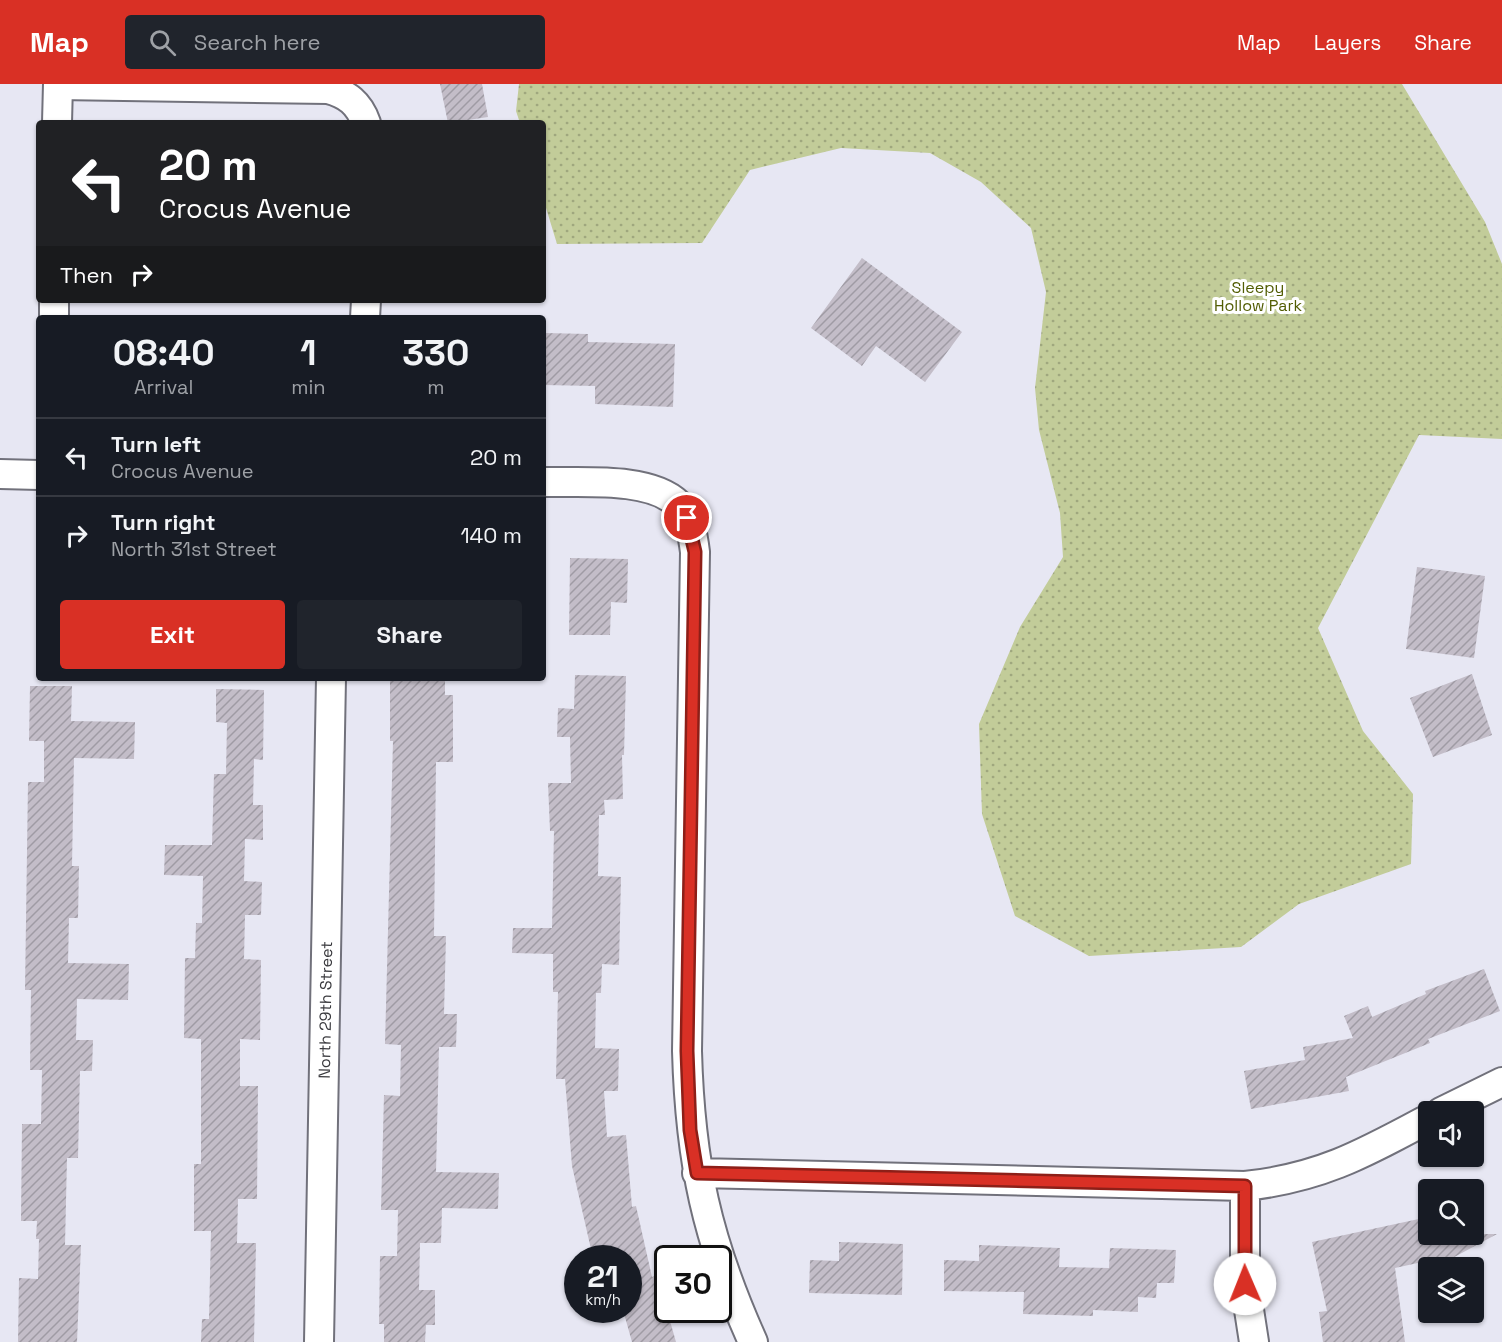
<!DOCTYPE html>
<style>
body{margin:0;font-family:"Space Grotesk",sans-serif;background:#20242c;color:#f1f3f6;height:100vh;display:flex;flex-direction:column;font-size:22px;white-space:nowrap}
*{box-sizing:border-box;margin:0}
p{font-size:20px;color:#9ea1a6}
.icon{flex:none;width:33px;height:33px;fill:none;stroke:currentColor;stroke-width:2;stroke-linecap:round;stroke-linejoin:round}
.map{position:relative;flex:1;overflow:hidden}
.drawer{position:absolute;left:36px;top:231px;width:510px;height:366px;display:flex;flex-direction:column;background:#171b24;border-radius:6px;box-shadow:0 2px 4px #0004}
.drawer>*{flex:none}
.guide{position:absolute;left:36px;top:36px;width:510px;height:183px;border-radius:6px;box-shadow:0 2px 4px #0004;background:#202124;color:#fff;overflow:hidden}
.controls{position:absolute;left:1418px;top:1017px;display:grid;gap:12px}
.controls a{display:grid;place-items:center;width:66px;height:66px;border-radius:6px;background:#171b24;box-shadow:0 2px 4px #0004;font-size:30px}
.speed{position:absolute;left:564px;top:1161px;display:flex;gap:12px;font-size:30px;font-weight:700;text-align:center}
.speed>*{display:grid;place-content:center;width:78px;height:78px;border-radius:50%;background:#171b24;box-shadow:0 2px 4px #0004;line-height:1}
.speed small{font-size:15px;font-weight:400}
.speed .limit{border:3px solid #111;border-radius:9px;background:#fff;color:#111}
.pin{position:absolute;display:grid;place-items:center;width:51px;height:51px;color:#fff;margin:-26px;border:3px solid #fff;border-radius:50%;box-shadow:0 2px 6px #0007}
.me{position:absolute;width:66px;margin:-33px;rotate:359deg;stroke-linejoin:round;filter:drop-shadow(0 0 4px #0008)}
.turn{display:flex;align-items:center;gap:21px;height:126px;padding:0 24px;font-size:27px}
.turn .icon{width:78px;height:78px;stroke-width:2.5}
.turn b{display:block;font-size:42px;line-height:51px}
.then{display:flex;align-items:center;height:57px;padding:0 24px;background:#0003;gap:12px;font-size:22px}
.eta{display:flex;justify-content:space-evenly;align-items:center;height:102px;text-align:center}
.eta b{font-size:36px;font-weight:600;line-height:42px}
.primary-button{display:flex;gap:12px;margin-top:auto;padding:12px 24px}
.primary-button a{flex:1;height:69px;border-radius:6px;background:#d93025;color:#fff;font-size:24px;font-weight:600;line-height:69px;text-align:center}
.primary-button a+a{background:#20242c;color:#f1f3f6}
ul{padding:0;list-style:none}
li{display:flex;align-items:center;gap:18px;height:78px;padding:0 24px;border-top:2px solid #363941}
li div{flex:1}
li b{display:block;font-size:22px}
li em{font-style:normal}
header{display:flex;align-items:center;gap:36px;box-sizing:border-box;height:84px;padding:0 30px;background:#d93025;color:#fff}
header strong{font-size:28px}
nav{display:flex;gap:33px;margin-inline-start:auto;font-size:21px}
.search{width:420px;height:54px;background:#20242c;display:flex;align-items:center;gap:15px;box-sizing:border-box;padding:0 21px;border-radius:6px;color:#9ea1a6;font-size:22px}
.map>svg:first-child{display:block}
</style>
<header>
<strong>Map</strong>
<div class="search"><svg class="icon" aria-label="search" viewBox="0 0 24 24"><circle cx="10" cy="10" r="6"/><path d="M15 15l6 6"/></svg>Search here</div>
<nav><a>Map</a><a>Layers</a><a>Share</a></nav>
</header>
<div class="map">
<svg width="1502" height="1258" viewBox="0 0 1502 1258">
<defs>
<pattern id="grass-dots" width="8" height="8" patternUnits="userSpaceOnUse" patternTransform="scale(1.5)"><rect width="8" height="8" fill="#c2cc99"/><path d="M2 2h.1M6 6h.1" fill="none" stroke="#9fa77e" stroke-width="1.8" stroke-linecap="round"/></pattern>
<pattern id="building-hatch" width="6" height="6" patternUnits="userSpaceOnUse" patternTransform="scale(1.5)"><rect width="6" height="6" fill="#c3bdc8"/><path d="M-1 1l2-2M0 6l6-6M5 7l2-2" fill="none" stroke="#9f9ba4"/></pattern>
</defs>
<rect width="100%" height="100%" fill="#e7e7f3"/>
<path fill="url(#grass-dots)" d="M 519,0 L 1402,0 L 1485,138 L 1502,180 L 1502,355 L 1419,351 L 1318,544 L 1363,647 L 1413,710 L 1411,780 L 1299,820 L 1241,863 L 1089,872 L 1015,832 L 982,730 L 979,640 L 1020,543 L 1063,473 L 1060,429 L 1039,346 L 1035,304 L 1046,208 L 1031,144 L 981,98 L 930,69 L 841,64 L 750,86 L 702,159 L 557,160 L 543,114 L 543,39 L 520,39 L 516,27 Z"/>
<path fill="url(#building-hatch)" d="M 440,0 L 482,0 L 488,33 L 448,39 Z
M 862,174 L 962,248 L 925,298 L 876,262 L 862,282 L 811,244 Z
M 545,249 L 588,250 L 588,258 L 675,260 L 673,323 L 595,320 L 595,302 L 543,301 Z
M 570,474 L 628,475 L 627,519 L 611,518 L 610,551 L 569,551 Z
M 1417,483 L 1485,492 L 1474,574 L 1406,565 Z
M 1472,590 L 1492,651 L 1433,673 L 1410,614 Z
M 575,591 L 626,592 L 624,671 L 622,671 L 623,715 L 604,716 L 605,731 L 599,731 L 598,792 L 621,793 L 619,881 L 602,880 L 601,909 L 596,909 L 595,964 L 619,965 L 618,1007 L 604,1007 L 607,1053 L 626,1051 L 632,1123 L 636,1122 L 652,1193 L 657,1191 L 676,1258 L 632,1258 L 623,1226 L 628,1226 L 628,1174 L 593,1174 L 572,1082 L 565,995 L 556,995 L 558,908 L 553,908 L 553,870 L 512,869 L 513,844 L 552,844 L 554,747 L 550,747 L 548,699 L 571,699 L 570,653 L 557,653 L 558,624 L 574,625 Z
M 390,594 L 445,594 L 445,611 L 453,611 L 453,678 L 436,678 L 434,852 L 446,852 L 444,930 L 457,930 L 456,963 L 439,963 L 436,1088 L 499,1089 L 498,1125 L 442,1124 L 441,1159 L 420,1159 L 419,1206 L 435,1206 L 435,1241 L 426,1241 L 425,1258 L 384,1258 L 384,1240 L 379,1240 L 380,1172 L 397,1172 L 398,1126 L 381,1126 L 384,1011 L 400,1012 L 401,961 L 385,960 L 393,657 L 390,657 Z
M 30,602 L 72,602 L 71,637 L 135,638 L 134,675 L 74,674 L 72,782 L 79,782 L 78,834 L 69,834 L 68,879 L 129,880 L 128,916 L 77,915 L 76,956 L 93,956 L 92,987 L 80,987 L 78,1074 L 67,1074 L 65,1161 L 81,1161 L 77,1258 L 18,1258 L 19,1194 L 38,1195 L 39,1155 L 36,1155 L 37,1137 L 21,1137 L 22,1040 L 41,1040 L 42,986 L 30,986 L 31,906 L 25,906 L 28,698 L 44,698 L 44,657 L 29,657 Z
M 216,605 L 264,606 L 263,676 L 254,675 L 253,721 L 263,721 L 263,756 L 245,755 L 244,797 L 262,798 L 261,831 L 245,831 L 244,875 L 261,876 L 260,956 L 240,955 L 240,1002 L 258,1002 L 257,1115 L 238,1115 L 237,1159 L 256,1159 L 254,1258 L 201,1258 L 202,1235 L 209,1235 L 211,1147 L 194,1147 L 194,1080 L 201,1080 L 201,955 L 184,954 L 185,874 L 195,874 L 196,839 L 202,839 L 203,792 L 164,791 L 165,761 L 212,761 L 214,690 L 226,690 L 227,639 L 216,638 Z
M 1484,885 L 1500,927 L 1428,955 L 1430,959 L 1346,993 L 1349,1007 L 1251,1025 L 1244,987 L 1305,976 L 1303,963 L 1353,954 L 1344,932 L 1368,922 L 1372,933 L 1426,910 L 1425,907 Z
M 1428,1133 L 1428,1150 L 1497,1150 L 1447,1177 L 1445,1173 L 1395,1184 L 1405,1258 L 1323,1258 L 1319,1228 L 1327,1227 L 1312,1158 Z
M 839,1158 L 903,1160 L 902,1211 L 809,1209 L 810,1176 L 839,1177 Z
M 979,1161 L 1060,1164 L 1059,1183 L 1109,1184 L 1110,1164 L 1176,1166 L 1174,1199 L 1157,1199 L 1156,1214 L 1138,1213 L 1138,1228 L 1093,1226 L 1093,1232 L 1023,1230 L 1024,1208 L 944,1207 L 944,1176 L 979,1177 Z"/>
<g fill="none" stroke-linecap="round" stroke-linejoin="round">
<defs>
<path id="minor" d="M 58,1 L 328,5 C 347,10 359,19 366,39
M 57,39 L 58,0
M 54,234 L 54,216
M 365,234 L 366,216
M 0,390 L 39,391
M 543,398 C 580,399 650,392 678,420 C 690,433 693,452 695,468 L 687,967 C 690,1079 707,1156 753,1258
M 1441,1028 L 1502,998
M 697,1089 L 1245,1102 C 1320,1094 1363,1070 1428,1035
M 1245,1102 L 1245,1200 L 1254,1258
M 319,1258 L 331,594"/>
</defs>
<use href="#minor" stroke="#71717b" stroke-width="32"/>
<use href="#minor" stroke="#fff" stroke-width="28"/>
</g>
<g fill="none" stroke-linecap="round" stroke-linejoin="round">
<defs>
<path id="route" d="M 687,434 L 695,468 L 687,967 L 690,1046 L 697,1089 L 1245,1102 L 1245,1200"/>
</defs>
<use href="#route" stroke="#8d1f18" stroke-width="15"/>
<use href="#route" stroke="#d93025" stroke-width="10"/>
</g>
<g text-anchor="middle" stroke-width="6" stroke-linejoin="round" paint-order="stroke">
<g font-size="16" fill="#525d04" stroke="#fff">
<text x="1258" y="209">Sleepy<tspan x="1258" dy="18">Hollow Park</tspan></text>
</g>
<g font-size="16" fill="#3a3a3e" stroke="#fff">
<text transform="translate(325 926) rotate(-89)" y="6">North 29th Street</text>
</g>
</g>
</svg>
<div class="controls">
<a><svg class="icon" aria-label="sound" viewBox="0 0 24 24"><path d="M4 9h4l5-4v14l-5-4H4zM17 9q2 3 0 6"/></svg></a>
<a><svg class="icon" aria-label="search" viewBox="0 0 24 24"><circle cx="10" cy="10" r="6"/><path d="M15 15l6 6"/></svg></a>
<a><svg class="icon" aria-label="layers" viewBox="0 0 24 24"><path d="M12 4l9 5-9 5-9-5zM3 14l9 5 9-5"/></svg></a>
</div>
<div class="speed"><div>21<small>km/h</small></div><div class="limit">30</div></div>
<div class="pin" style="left:687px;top:434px;background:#d93025"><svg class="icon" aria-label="arrive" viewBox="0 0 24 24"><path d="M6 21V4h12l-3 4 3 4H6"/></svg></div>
<svg class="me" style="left:1245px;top:1200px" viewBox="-20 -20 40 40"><circle r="19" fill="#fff"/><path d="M0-13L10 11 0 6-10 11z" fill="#d93025"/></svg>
<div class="guide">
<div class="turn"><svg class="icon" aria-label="left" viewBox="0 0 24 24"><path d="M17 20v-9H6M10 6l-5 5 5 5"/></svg><div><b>20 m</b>Crocus Avenue</div></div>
<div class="then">Then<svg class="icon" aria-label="right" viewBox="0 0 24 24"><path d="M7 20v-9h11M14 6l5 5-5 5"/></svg></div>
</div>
<section class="drawer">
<div class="eta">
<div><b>08:40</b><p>Arrival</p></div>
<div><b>1</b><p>min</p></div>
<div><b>330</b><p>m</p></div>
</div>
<ul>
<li><svg class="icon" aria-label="left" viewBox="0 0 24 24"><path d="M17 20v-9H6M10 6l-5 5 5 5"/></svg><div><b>Turn left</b><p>Crocus Avenue</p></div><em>20 m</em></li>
<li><svg class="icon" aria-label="right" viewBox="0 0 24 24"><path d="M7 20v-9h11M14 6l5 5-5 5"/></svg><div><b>Turn right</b><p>North 31st Street</p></div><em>140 m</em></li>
</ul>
<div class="primary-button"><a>Exit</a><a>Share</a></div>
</section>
</div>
